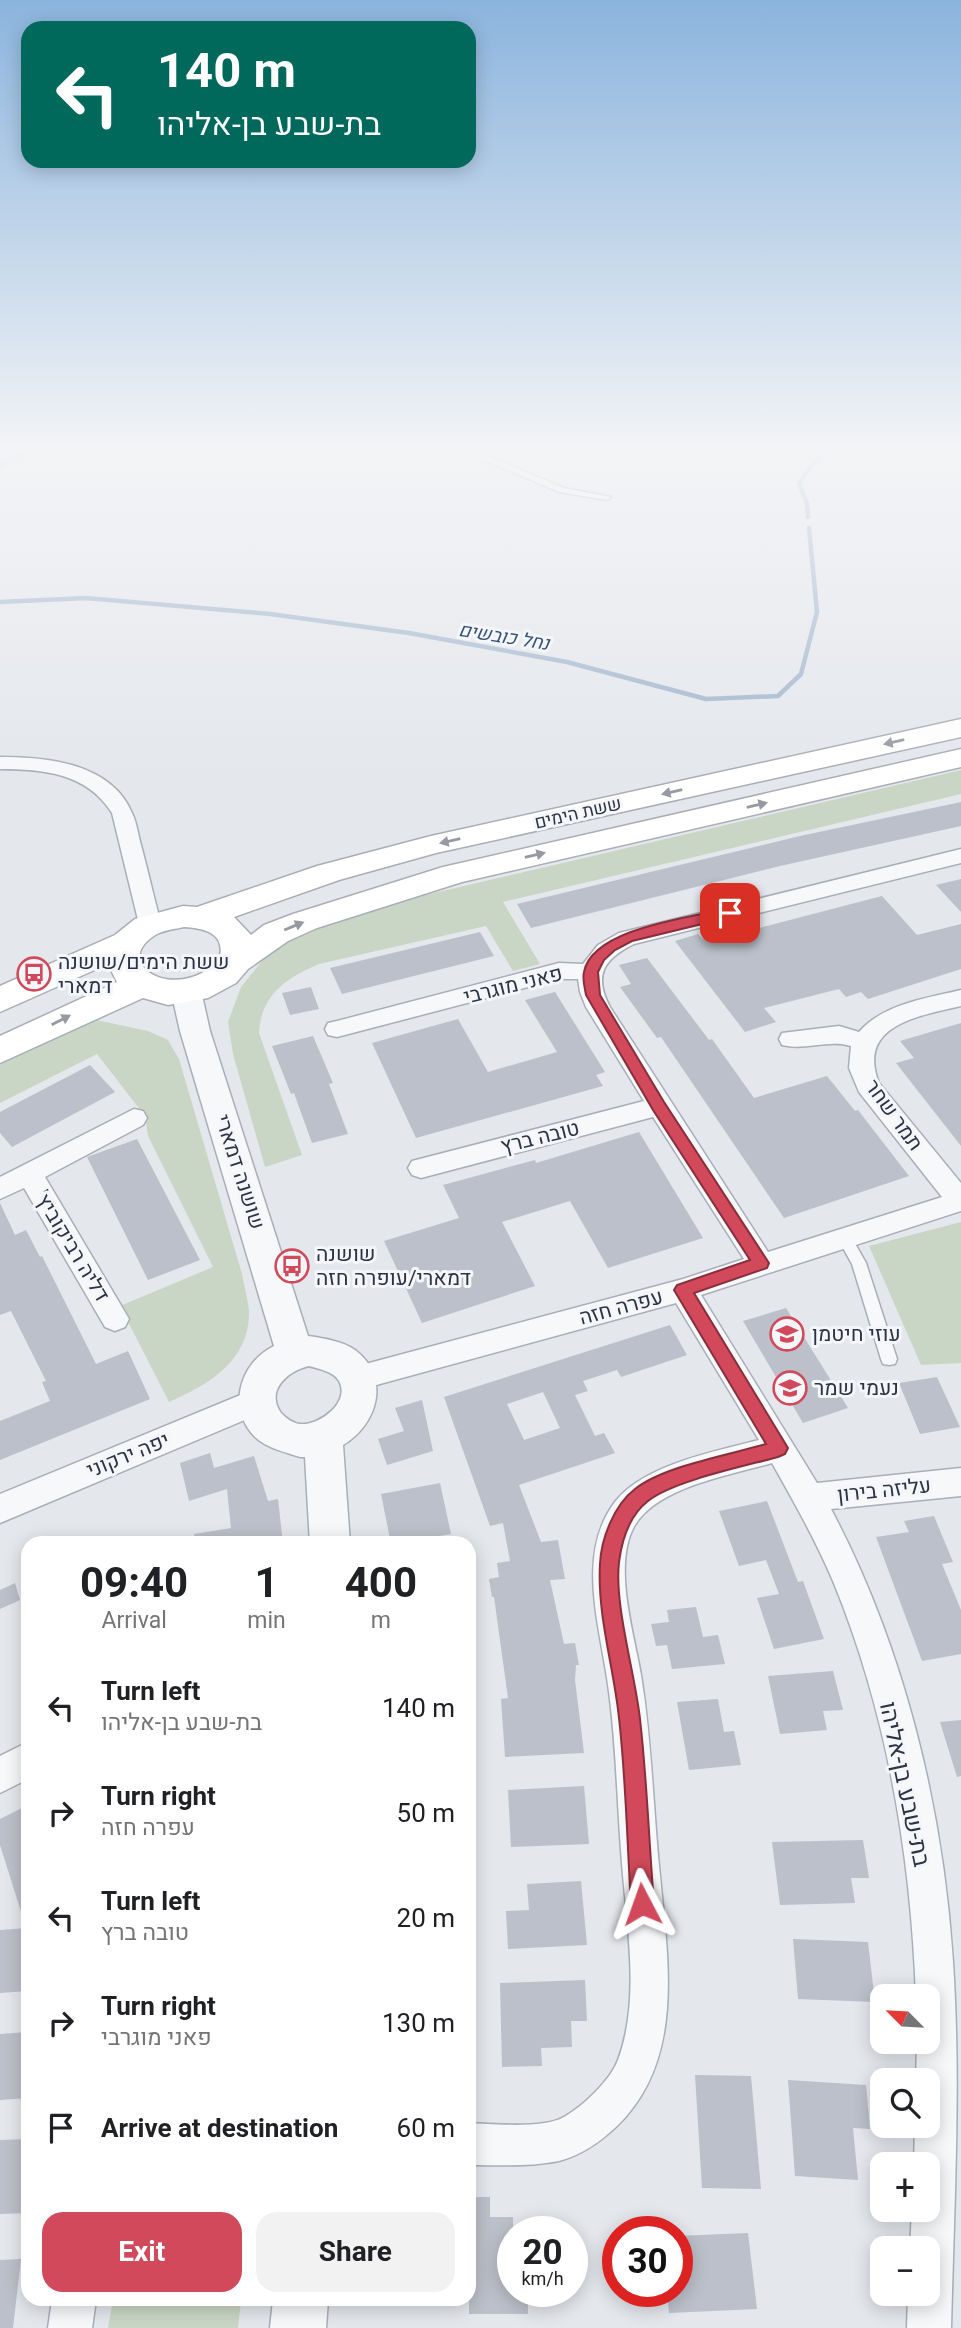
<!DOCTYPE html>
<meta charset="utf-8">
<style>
body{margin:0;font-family:Roboto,Heebo,sans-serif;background:#f2f2f2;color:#202124;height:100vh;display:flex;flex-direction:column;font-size:26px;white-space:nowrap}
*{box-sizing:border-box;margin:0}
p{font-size:23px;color:#757577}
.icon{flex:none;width:38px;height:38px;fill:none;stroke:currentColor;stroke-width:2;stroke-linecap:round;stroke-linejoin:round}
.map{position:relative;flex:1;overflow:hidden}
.drawer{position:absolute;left:21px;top:1536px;width:455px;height:770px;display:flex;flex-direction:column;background:#fff;border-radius:21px;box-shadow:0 4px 18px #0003}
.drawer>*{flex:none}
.banner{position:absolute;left:21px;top:21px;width:455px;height:147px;border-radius:21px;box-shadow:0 4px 18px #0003;background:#00695c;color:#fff;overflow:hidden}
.needle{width:46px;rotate:294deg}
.tools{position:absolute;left:870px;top:1984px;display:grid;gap:14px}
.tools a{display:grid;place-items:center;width:70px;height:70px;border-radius:14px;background:#fff;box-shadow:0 4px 18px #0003;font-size:35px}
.speed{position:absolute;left:497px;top:2216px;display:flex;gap:14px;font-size:35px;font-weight:700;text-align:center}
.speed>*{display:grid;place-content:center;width:91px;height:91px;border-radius:50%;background:#fff;box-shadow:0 4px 18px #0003;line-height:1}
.speed small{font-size:18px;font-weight:400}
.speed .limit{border:10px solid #d22;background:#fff;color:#111}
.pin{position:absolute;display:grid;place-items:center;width:60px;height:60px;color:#fff;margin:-30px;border-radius:14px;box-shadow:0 4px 10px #0006}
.me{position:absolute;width:77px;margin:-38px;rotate:356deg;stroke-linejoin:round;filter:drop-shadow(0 0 5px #0008)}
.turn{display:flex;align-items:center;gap:24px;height:147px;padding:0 21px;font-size:32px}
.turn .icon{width:91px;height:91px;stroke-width:2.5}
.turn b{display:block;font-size:49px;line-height:60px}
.eta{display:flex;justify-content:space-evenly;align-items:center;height:119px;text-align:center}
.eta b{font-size:42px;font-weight:700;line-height:49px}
.primary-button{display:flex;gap:14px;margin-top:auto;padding:14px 21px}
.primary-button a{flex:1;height:80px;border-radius:21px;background:#d1495b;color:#fff;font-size:28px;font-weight:700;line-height:80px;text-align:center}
.primary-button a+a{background:#f2f2f2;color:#202124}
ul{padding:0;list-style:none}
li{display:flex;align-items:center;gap:21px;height:105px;padding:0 21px}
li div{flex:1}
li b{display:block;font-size:26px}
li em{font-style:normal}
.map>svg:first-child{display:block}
</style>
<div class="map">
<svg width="961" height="2328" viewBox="0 0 961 2328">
<rect width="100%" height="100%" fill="#e4e7ec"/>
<path fill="#c9d6c5" d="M 0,449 L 82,449 L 0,468 Z
M 961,770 L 961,794 L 503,902 L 540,964 L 513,971 L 486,926 L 319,964 C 286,978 261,995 259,1033 L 302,1155 L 265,1167 L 233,1054 L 228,1022 L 241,987 L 270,951 L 298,935 L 417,897 Z
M 87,1018 L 148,1031 L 168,1040 L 179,1059 L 242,1274 C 244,1286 248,1299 249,1311 C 250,1361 208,1385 169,1402 L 120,1306 L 213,1267 L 148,1136 L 145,1116 L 97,1054 L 0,1103 L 0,1064 Z
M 961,1222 L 961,1363 L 921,1365 L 869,1246 Z
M 113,2300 L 241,2300 L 238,2328 L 108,2328 Z"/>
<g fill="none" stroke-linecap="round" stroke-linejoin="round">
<path stroke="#9fb4cc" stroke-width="4.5" d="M 0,464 L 32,449
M 808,517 L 807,503 L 799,484 L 812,464 L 831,449
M 0,602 L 86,598 L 270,614 L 409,633 L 567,662 L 706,699 L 778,696 L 801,674 L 817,612 L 809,528"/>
</g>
<path fill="#bbc0ca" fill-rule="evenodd" d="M 961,802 L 961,826 L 780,866 L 531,928 L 517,904 L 800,836 Z
M 961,879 L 961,912 L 936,885 Z
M 882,896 L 917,935 L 961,924 L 961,969 L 868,999 L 861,992 L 846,997 L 839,989 L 764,1008 L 776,1022 L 745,1032 L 675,941 L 698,934 L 703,939 L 749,928 L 751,930 Z
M 480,932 L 494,956 L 342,994 L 330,968 Z
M 647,958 L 709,1040 L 712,1039 L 754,1098 L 827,1076 L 855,1111 L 858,1110 L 909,1176 L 784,1218 L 661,1037 L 657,1038 L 620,987 L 631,984 L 619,965 Z
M 311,987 L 319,1009 L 290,1015 L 282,993 Z
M 555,992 L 605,1072 L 596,1075 L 603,1086 L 416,1138 L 372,1043 L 458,1019 L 488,1072 L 557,1052 L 525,1000 Z
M 961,1023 L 961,1146 L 896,1063 L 914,1058 L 900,1041 Z
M 313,1036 L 333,1083 L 329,1084 L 348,1134 L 312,1143 L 294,1093 L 291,1094 L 272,1046 Z
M 90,1065 L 115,1092 L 12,1147 L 0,1133 L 0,1112 Z
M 639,1132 L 703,1238 L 608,1268 L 570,1201 L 502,1222 L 535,1286 L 422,1323 L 384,1241 L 459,1218 L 443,1185 L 535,1160 L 536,1163 Z
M 137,1139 L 200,1260 L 148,1280 L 87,1157 Z
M 0,1203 L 15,1235 L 26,1230 L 40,1257 L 42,1256 L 96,1364 L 128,1351 L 150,1399 L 0,1460 L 0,1421 L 50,1401 L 42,1382 L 46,1381 L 11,1311 L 0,1315 Z
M 786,1308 L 848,1408 L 803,1423 L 743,1321 Z
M 670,1325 L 687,1355 L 621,1377 L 617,1370 L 583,1381 L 588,1391 L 575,1395 L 595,1436 L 604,1433 L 615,1453 L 519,1485 L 541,1542 L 558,1540 L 565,1579 L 550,1580 L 564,1644 L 575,1643 L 579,1665 L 576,1665 L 575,1680 L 584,1753 L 505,1757 L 501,1699 L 508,1698 L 494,1597 L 492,1597 L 489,1579 L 499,1577 L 497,1563 L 510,1561 L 503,1523 L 490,1526 L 444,1397 ZM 543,1392 L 560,1428 L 524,1440 L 507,1404 Z
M 937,1377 L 960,1427 L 920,1434 L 899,1383 Z
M 422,1400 L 433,1451 L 387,1465 L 378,1439 L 404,1431 L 395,1408 Z
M 210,1453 L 214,1468 L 254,1456 L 268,1501 L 278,1499 L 283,1544 L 195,1544 L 194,1534 L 231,1528 L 227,1489 L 189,1501 L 180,1463 Z
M 440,1483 L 451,1534 L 391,1544 L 381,1494 Z
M 767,1501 L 798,1582 L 803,1581 L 824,1639 L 774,1649 L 757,1598 L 779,1594 L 766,1560 L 739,1566 L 719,1511 Z
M 934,1516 L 953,1562 L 942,1564 L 961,1610 L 961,1654 L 922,1661 L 876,1537 L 909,1532 L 904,1521 Z
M 15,1583 L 20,1600 L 0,1609 L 0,1590 Z
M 696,1607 L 703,1637 L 718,1635 L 725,1664 L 672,1669 L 667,1645 L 656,1646 L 651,1624 L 669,1622 L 667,1610 Z
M 833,1671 L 843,1710 L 823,1711 L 827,1730 L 780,1734 L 768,1676 Z
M 718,1699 L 724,1732 L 734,1731 L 741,1765 L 689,1770 L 677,1702 Z
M 961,1720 L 961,1776 L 957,1777 L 940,1722 Z
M 584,1786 L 589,1844 L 511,1847 L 508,1790 Z
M 28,1805 L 28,1921 L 24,1921 L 0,1845 L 0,1819 Z
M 863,1840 L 869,1878 L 851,1878 L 855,1903 L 780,1905 L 772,1842 Z
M 581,1881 L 587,1945 L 508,1949 L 506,1911 L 529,1910 L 527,1884 Z
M 28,1928 L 28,1991 L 0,1993 L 0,1930 Z
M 793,1939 L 868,1942 L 875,2002 L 798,1999 Z
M 585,1980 L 587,2021 L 571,2021 L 572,2047 L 541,2048 L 542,2066 L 502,2067 L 500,1983 Z
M 28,2032 L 28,2098 L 0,2100 L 0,2034 Z
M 695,2075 L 751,2076 L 761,2189 L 702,2188 Z
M 788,2080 L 866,2085 L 870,2129 L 853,2128 L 858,2180 L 795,2176 Z
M 28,2139 L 28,2213 L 0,2214 L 0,2140 Z
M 469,2197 L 490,2197 L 490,2217 L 513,2217 L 513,2291 L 528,2291 L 528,2314 L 469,2314 Z
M 748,2233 L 757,2309 L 669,2313 L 667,2291 L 677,2291 L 677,2236 Z
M 21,2259 L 13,2328 L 0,2328 L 0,2260 Z"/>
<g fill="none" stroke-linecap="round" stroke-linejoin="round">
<defs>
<path id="service" d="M 459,449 L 471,449 L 564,488 L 611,497 L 607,500 L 559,492 Z
M 844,1231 L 849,1233 L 866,1263 L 897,1359 L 895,1364 L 889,1365 L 883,1364 L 881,1359 L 852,1264 L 837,1237 L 839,1233 Z"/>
<path id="minor" d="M 0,757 C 47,757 111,763 132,813 C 137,823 138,835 141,845 C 148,871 154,898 161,924 L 158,929 L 150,931 L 142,929 L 139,924 L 112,813 C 87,773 43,769 0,769 Z
M 961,849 L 961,863 L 634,944 C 604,959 593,975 610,1007 L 768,1252 L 942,1197 L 859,1092 L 849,1068 L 851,1046 C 828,1039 805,1051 782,1045 L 779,1039 L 782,1033 L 839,1026 L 859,1032 C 883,1004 927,998 961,990 L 961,1006 C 919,1016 856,1025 879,1083 L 961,1183 L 961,1211 L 701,1295 L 817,1483 L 961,1468 L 961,1496 L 831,1509 C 904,1647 943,1807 953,1962 C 961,2084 954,2206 951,2328 L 907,2328 L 908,2294 L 928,2294 L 928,2249 L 910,2249 L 912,2210 L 928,2210 L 928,2165 L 914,2165 L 915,2126 L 928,2126 L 928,2081 L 916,2081 L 917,2042 L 928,2042 L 928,1997 L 916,1997 C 911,1856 887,1712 833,1581 C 815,1539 794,1502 772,1463 C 732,1475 659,1486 635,1525 C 612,1564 634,1633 641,1675 C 652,1742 653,1809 660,1876 C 668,1961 685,2060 617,2126 C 600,2142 582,2155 559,2161 C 530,2167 498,2165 469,2165 L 469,2123 C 493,2124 543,2129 564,2117 C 583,2106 610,2081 618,2060 C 642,1996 625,1917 621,1850 C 617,1797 616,1744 609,1692 C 602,1632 574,1556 615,1502 C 643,1465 716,1451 759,1440 L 676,1303 L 358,1390 L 348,1387 L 343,1378 L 348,1369 L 358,1366 L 683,1279 L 744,1259 L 653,1117 L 421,1178 L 412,1175 L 408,1168 L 412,1161 L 644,1101 L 586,1007 L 580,992 L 578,979 L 559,979 L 337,1037 L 328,1035 L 325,1029 L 328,1023 L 337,1021 L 559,963 L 583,964 L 598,945 L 619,933 Z
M 134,1109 L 143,1111 L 147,1118 L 143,1125 L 45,1177 L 129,1319 L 125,1327 L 115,1331 L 105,1327 L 24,1188 L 0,1199 L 0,1177 Z
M 255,1389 L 266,1393 L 270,1402 L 266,1411 L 0,1523 L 0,1494 Z
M 28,1742 L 28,1779 L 0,1793 L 0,1756 Z
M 52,2300 L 96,2300 L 92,2328 L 48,2328 Z"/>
<path id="tertiary" d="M 186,981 L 197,984 L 201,991 L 210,1031 L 308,1336 C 322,1338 343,1341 355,1350 C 391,1377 378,1424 343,1445 L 350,1544 L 310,1544 L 305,1457 L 300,1457 C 285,1452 266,1448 255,1437 C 227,1409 239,1363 274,1346 L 180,1031 L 171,991 L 175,984 ZM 309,1366 C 319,1369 333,1371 339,1381 C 351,1402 319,1426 300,1424 C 292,1423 286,1418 281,1413 C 265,1390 288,1371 309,1366 Z
M 273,2300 L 328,2300 L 326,2328 L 270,2328 Z"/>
<path id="secondary" d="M 961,719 L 961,737 L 436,853 L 339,880 L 234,917 L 251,935 L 264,925 L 293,914 L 443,867 L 961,749 L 961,767 L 462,882 L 317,928 L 288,941 L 248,969 L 236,983 L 208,998 L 168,1005 L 143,998 L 0,1063 L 0,1036 L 117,982 L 108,964 L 0,1012 L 0,986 L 115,935 L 135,919 L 183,906 L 197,907 L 317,866 L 431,836 ZM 184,927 C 205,928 227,934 219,960 C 176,1005 107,963 157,934 C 165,930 175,929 184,927 Z"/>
</defs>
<use href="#service" stroke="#a9aeb7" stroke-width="3"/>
<use href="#minor" stroke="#a9aeb7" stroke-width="3"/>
<use href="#tertiary" stroke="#a9aeb7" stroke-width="3"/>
<use href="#secondary" stroke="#a9aeb7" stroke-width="3"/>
<use href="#service" fill="#f7f8fa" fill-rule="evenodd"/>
<use href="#minor" fill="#f7f8fa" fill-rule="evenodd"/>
<use href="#tertiary" fill="#f7f8fa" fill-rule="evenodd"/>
<use href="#secondary" fill="#fff" fill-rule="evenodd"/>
</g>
<defs><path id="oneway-solid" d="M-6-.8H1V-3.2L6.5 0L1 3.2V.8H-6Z" transform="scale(1.75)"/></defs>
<g fill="#959aa2">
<use href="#oneway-solid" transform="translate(894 742) rotate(167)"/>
<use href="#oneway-solid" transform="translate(672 792) rotate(167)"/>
<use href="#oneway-solid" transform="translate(757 805) rotate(-13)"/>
<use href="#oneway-solid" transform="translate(450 841) rotate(167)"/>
<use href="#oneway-solid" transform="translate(535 855) rotate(-13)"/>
<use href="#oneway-solid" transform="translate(294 926) rotate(-22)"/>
<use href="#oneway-solid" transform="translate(61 1020) rotate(-27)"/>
</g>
<linearGradient id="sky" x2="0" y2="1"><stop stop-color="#8bb4dd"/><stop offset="0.58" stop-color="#f3f4f6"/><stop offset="1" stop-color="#f3f4f6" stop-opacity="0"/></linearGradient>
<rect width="961" height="775" fill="url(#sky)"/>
<path fill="#d1495b" stroke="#882f3b" stroke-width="2" d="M 730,908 L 737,913 L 735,916 L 632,941 L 615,950 L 604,960 L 598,972 L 600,995 L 664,1102 L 769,1263 L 767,1268 L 694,1293 L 788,1448 L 785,1454 L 778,1457 C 745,1466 673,1481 648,1501 C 630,1515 622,1539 619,1562 C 614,1605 635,1673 640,1719 C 647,1780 649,1843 654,1904 L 650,1912 L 642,1916 L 634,1912 L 631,1904 C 627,1842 626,1779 619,1718 C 614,1668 597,1615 600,1564 C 601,1539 614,1505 635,1489 C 664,1466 729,1455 766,1444 L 674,1290 L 677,1285 L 750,1260 L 653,1110 L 586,995 C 585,988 582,979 584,972 C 592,928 693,917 730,908 Z"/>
<defs>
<symbol id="bus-ring" viewBox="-11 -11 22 22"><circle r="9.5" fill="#f4f6f9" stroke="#d1495b" stroke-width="1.5"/><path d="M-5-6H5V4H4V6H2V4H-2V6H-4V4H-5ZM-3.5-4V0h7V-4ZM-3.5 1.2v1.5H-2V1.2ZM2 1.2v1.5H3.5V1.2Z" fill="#d1495b"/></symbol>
<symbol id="school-ring" viewBox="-11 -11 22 22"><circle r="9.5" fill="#f4f6f9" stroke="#d1495b" stroke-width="1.5"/><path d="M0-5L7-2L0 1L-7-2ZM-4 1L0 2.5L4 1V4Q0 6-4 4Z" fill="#d1495b"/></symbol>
</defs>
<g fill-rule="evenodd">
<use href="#bus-ring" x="15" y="955" width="38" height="38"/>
<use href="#bus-ring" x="273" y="1247" width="38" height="38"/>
<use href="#school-ring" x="768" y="1315" width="38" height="38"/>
<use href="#school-ring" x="771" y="1369" width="38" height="38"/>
</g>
<g text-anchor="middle" stroke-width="6" stroke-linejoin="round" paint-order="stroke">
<g font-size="18" fill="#2b3445" stroke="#f4f6f9">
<text transform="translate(578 813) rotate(-13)" y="6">ששת הימים</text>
</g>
<g font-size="19" font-style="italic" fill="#34527a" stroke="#f4f6f9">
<text transform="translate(504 636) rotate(9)" y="7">נחל כובשים</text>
</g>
<g font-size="21" fill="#2b3445" stroke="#f4f6f9" text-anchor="start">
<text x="58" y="969">ששת הימים/שושנה<tspan x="58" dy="24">דמארי</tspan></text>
<text x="316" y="1261">שושנה<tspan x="316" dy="24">דמארי/עופרה חזה</tspan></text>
<text x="812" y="1341">עוזי חיטמן</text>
<text x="814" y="1395">נעמי שמר</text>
</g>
<g font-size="21" fill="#2b3445" stroke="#f4f6f9">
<text transform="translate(513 985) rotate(-14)" y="7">פאני מוגרבי</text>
<text transform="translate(894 1115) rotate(54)" y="7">תמר שחר</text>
<text transform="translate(540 1137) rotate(-14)" y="7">טובה ברץ</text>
<text transform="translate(240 1172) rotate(72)" y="7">שושנה דמארי</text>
<text transform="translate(72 1246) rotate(59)" y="7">'דליה רביקוביץ</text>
<text transform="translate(621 1307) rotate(-15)" y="7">עפרה חזה</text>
<text transform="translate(128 1455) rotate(-22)" y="7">יפה ירקוני</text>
<text transform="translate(884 1490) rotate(-6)" y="7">עליזה בירון</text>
</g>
<g font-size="24" fill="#2b3445" stroke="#f4f6f9">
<text transform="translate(905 1784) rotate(78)" y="8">בת-שבע בן-אליהו</text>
</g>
</g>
</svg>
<div class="tools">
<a><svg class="needle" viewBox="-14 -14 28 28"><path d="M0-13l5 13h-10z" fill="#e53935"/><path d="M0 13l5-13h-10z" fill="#757577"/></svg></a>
<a><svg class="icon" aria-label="search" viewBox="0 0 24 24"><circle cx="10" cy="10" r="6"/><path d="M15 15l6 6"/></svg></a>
<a>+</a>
<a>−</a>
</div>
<div class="speed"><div>20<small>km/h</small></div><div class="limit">30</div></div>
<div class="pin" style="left:730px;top:913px;background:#d93025"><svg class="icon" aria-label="arrive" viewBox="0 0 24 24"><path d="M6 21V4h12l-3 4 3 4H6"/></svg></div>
<svg class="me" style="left:642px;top:1904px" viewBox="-20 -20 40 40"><path d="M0-17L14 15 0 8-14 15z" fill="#d1495b" stroke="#fff" stroke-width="4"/></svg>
<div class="banner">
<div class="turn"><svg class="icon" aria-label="left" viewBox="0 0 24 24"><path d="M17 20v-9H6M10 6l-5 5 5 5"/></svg><div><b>140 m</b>בת-שבע בן-אליהו</div></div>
</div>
<section class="drawer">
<div class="eta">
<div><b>09:40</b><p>Arrival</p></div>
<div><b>1</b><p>min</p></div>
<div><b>400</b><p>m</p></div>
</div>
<ul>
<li><svg class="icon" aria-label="left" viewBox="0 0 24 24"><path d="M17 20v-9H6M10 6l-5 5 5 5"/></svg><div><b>Turn left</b><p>בת-שבע בן-אליהו</p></div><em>140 m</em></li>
<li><svg class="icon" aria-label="right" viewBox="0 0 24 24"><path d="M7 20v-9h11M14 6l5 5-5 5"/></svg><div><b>Turn right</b><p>עפרה חזה</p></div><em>50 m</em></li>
<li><svg class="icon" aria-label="left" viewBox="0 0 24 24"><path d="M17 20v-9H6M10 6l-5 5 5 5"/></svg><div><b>Turn left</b><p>טובה ברץ</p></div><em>20 m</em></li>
<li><svg class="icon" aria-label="right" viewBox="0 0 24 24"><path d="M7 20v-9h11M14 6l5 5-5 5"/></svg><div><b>Turn right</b><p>פאני מוגרבי</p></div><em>130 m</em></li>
<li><svg class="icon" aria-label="arrive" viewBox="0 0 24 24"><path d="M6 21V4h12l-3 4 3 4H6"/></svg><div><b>Arrive at destination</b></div><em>60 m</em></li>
</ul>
<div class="primary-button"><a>Exit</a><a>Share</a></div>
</section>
</div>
